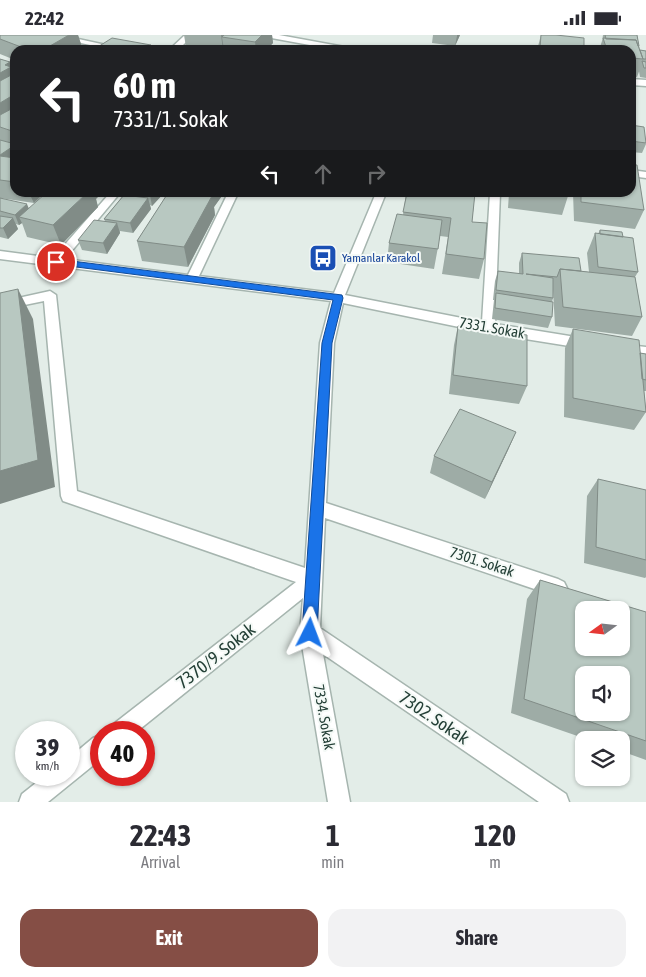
<!DOCTYPE html>
<style>
body{margin:0;font-family:"Asap Condensed",sans-serif;background:#f2f2f3;color:#2b2b33;height:100vh;display:flex;flex-direction:column;font-size:19px;white-space:nowrap}
*{box-sizing:border-box;margin:0}
p{font-size:16px;color:#7c7c81}
.icon{flex:none;width:28px;height:28px;fill:none;stroke:currentColor;stroke-width:2;stroke-linecap:round;stroke-linejoin:round}
.map{position:relative;height:767px;overflow:hidden}
.panel{display:flex;flex-direction:column;background:#fff;flex:1}
.panel>*{flex:none}
.hud{position:absolute;left:10px;top:10px;width:626px;height:152px;border-radius:15px;box-shadow:0 1px 4px #0004;background:#202124;color:#fff;overflow:hidden}
.needle{width:32px;rotate:255deg}
.tools{position:absolute;left:575px;top:566px;display:grid;gap:10px}
.tools a{display:grid;place-items:center;width:55px;height:55px;border-radius:10px;background:#fff;box-shadow:0 1px 4px #0004;font-size:25px}
.speed{position:absolute;left:15px;top:686px;display:flex;gap:10px;font-size:25px;font-weight:700;text-align:center}
.speed>*{display:grid;place-content:center;width:65px;height:65px;border-radius:50%;background:#fff;box-shadow:0 1px 4px #0004;line-height:1}
.speed small{font-size:12px;font-weight:400}
.speed .limit{border:8px solid #d22;background:#fff;color:#111}
.pin{position:absolute;display:grid;place-items:center;width:42px;height:42px;color:#fff;margin:-21px;border:2px solid #fff;border-radius:50%;box-shadow:0 1px 5px #0007}
.me{position:absolute;width:55px;margin:-28px;rotate:3deg;stroke-linejoin:round;filter:drop-shadow(0 0 4px #0008)}
.turn{display:flex;align-items:center;gap:18px;height:105px;padding:0 20px;font-size:22px}
.turn .icon{width:65px;height:65px;stroke-width:2.5}
.turn b{display:block;font-size:35px;line-height:42px}
.lanes{display:flex;align-items:center;height:48px;padding:0 20px;background:#0003;justify-content:center;gap:25px;direction:ltr}
.lanes .off{opacity:.35}
.eta{display:flex;justify-content:space-evenly;align-items:center;height:85px;text-align:center}
.eta b{font-size:30px;font-weight:700;line-height:35px}
.cta{display:flex;gap:10px;margin-top:auto;padding:10px 20px}
.cta a{flex:1;height:58px;border-radius:15px;background:#854e45;color:#fff;font-size:20px;font-weight:700;line-height:58px;text-align:center}
.cta a+a{background:#f2f2f3;color:#2b2b33}
.status{display:flex;justify-content:space-between;align-items:center;height:35px;padding:0 25px;background:#fff;direction:ltr}
.status svg{height:14px;fill:currentColor}
.map>svg:first-child{display:block}
</style>
<div class="status"><b>22:42</b><svg viewBox="0 0 49 12"><path d="M0 12V9h3v3zM5 12V6h3v6zM10 12V3h3v9zM15 12V0h3v12zM26 1h20v11H26zM47 4h2v5h-2z"/></svg></div>
<div class="map">
<svg width="646" height="767" viewBox="0 0 646 767">
<rect width="100%" height="100%" fill="#e3ede8"/>
<g fill="none" stroke-linecap="round" stroke-linejoin="round">
<defs>
<path id="minor" d="M 44,0 L 60,0 L 129,15 L 113,15 Z
M 185,0 L 193,0 L 178,15 L 169,15 Z
M 262,0 L 279,0 L 350,13 L 354,15 L 337,15 L 266,2 Z
M 631,44 L 646,45 L 646,51 L 631,50 Z
M 631,135 L 646,137 L 646,143 L 631,141 Z
M 110,158 L 120,158 L 65,224 L 188,240 L 228,158 L 238,158 L 199,241 L 334,258 L 376,158 L 386,158 L 345,260 L 482,287 L 490,158 L 500,158 L 495,289 L 588,304 L 593,306 L 595,309 L 593,312 L 588,314 L 488,298 L 343,268 L 334,308 L 326,468 L 558,544 L 564,547 L 567,553 L 564,559 L 558,562 L 325,483 L 320,593 L 566,759 L 569,767 L 539,767 L 323,619 L 350,767 L 328,767 L 300,598 L 303,563 L 135,698 L 108,698 L 111,691 L 296,547 L 63,466 L 61,461 L 44,266 L 0,275 L 0,267 L 50,256 L 56,260 L 77,456 L 305,533 L 320,308 L 331,266 L 0,224 L 0,216 L 53,223 Z
M 620,309 L 646,312 L 646,322 L 615,317 L 613,314 L 615,311 Z
M 101,700 L 101,724 L 48,767 L 19,767 L 22,759 L 46,740 L 69,740 L 69,723 L 93,703 Z"/>
</defs>
<use href="#minor" stroke="#a6b5af" stroke-width="3"/>
<use href="#minor" fill="#fff" fill-rule="evenodd"/>
</g>
<path fill="#9eaca6" d="M 0,0 L 78,0 L 82,12 L 80,13 L 90,15 L 15,15 L 15,25 L 0,19 Z
M 184,0 L 272,0 L 273,8 L 266,15 L 207,15 L 186,12 Z
M 433,0 L 460,0 L 455,11 L 432,8 Z
M 541,0 L 584,15 L 537,15 Z
M 603,0 L 637,0 L 640,15 L 646,16 L 646,43 L 640,42 L 639,36 L 640,34 L 637,42 L 631,41 L 631,15 L 599,15 L 602,6 Z
M 0,24 L 10,27 L 15,38 L 15,158 L 44,158 L 34,168 L 0,163 Z
M 631,90 L 646,109 L 642,118 L 631,117 Z
M 120,158 L 164,158 L 152,171 L 150,170 L 151,174 L 133,198 L 120,196 L 120,198 L 107,219 L 82,215 L 78,205 L 105,186 L 104,184 L 122,162 Z
M 168,158 L 224,158 L 214,172 L 215,180 L 188,232 L 142,226 L 137,206 Z
M 406,158 L 475,158 L 472,187 L 484,224 L 479,244 L 442,239 L 448,202 L 440,201 L 434,234 L 387,227 L 389,208 L 403,180 Z
M 509,158 L 568,158 L 568,161 L 562,180 L 508,173 Z
M 573,158 L 631,158 L 644,175 L 635,194 L 574,186 Z
M 0,163 L 29,173 L 96,164 L 98,172 L 61,210 L 27,202 L 22,188 L 19,190 L 16,189 L 18,194 L 8,204 L 0,202 Z
M 600,195 L 623,202 L 638,237 L 635,242 L 642,282 L 632,301 L 555,291 L 553,255 L 553,263 L 552,267 L 552,282 L 548,293 L 492,284 L 494,265 L 493,265 L 495,246 L 498,236 L 519,239 L 519,228 L 522,218 L 581,236 L 589,237 L 587,218 L 595,198 L 598,199 Z
M 458,291 L 527,351 L 519,369 L 449,359 L 454,310 Z
M 573,294 L 640,318 L 646,319 L 646,356 L 644,356 L 646,377 L 634,395 L 564,382 L 565,313 Z
M 516,397 L 508,415 L 485,464 L 430,438 L 434,421 Z
M 598,444 L 646,525 L 646,542 L 645,543 L 584,528 L 587,461 Z
M 540,545 L 646,577 L 646,725 L 621,716 L 621,705 L 589,705 L 511,678 L 527,564 Z"/>
<path fill="#818c87" d="M 69,0 L 78,0 L 82,12 L 77,15 L 43,15 Z
M 221,0 L 240,0 L 222,2 L 224,15 L 223,15 Z
M 262,0 L 272,0 L 273,8 L 266,15 L 256,15 L 255,7 Z
M 457,0 L 460,0 L 455,11 L 457,1 Z
M 151,10 L 152,15 L 144,15 Z
M 10,27 L 15,40 L 0,59 L 0,38 L 5,30 Z
M 15,59 L 15,82 L 0,90 L 0,68 Z
M 15,110 L 15,123 L 0,133 L 0,120 Z
M 29,158 L 44,158 L 34,168 Z
M 87,158 L 102,158 L 96,164 L 98,172 L 61,210 L 53,190 Z
M 152,158 L 164,158 L 152,171 L 150,160 Z
M 215,158 L 224,158 L 214,172 L 215,180 L 188,232 L 184,212 L 212,161 Z
M 148,163 L 151,174 L 133,198 L 130,188 Z
M 27,169 L 31,179 L 19,182 L 22,188 L 19,190 L 15,180 Z
M 13,183 L 18,194 L 8,204 L 3,193 Z
M 117,188 L 120,198 L 107,219 L 103,208 Z
M 18,254 L 33,284 L 55,452 L 0,469 L 0,436 Z
M 516,397 L 508,415 L 485,464 L 492,447 Z"/>
<path fill="#b8c8c1" stroke="#818c87" fill-rule="evenodd" d="M 0,0 L 69,0 L 43,15 L 29,15 L 0,4 Z
M 224,0 L 262,0 L 255,7 L 222,2 Z
M 541,0 L 556,0 L 584,3 L 584,15 L 563,15 L 540,13 Z
M 605,0 L 637,0 L 639,11 L 638,11 L 636,5 L 606,4 Z
M 112,3 L 151,10 L 144,15 L 93,15 Z
M 603,3 L 636,5 L 643,24 L 631,23 L 631,15 L 607,15 Z
M 70,11 L 90,15 L 63,15 Z
M 210,12 L 232,15 L 207,15 Z
M 640,15 L 646,16 L 646,24 L 643,24 Z
M 0,24 L 10,27 L 5,30 L 11,32 L 0,38 Z
M 642,26 L 646,27 L 646,33 L 644,33 Z
M 15,38 L 15,59 L 0,68 L 0,46 Z
M 15,72 L 15,97 L 0,92 L 0,80 Z
M 631,90 L 644,92 L 646,108 L 631,106 Z
M 0,105 L 15,109 L 15,110 L 0,120 Z
M 0,121 L 15,123 L 15,147 L 0,145 Z
M 631,130 L 637,130 L 644,175 L 581,167 L 581,158 L 631,158 Z
M 46,158 L 87,158 L 53,190 L 19,182 Z
M 135,158 L 152,158 L 150,160 Z
M 168,158 L 183,158 L 212,161 L 184,212 L 137,206 Z
M 183,158 L 215,158 L 213,162 L 212,161 Z
M 407,158 L 475,158 L 472,187 L 487,188 L 484,224 L 446,219 L 451,183 L 403,177 Z
M 541,158 L 568,158 L 568,161 Z
M 124,160 L 148,163 L 130,188 L 104,184 Z
M 0,163 L 27,169 L 15,180 L 0,176 Z
M 397,179 L 442,185 L 438,214 L 389,208 Z
M 0,181 L 13,183 L 3,193 L 0,193 Z
M 94,185 L 117,188 L 103,208 L 78,205 Z
M 600,195 L 622,197 L 623,202 L 600,199 Z
M 595,198 L 633,203 L 638,237 L 598,232 Z
M 522,218 L 579,223 L 581,236 L 560,234 L 557,242 L 526,239 L 553,243 L 553,263 L 496,255 L 498,236 L 523,239 Z
M 560,234 L 635,242 L 642,282 L 563,272 Z
M 18,254 L 38,425 L 0,436 L 0,258 Z
M 496,258 L 553,267 L 552,282 L 495,273 Z
M 458,291 L 527,300 L 527,351 L 453,340 Z
M 573,294 L 639,305 L 646,377 L 573,363 Z
M 640,318 L 646,319 L 646,345 L 642,344 Z
M 460,374 L 516,397 L 492,447 L 434,421 Z
M 598,444 L 646,455 L 646,525 L 596,512 Z
M 540,545 L 646,577 L 646,706 L 524,664 ZM 584,575 L 621,575 L 621,612 L 584,612 ZM 584,640 L 621,640 L 621,678 L 584,678 Z"/>
<path fill="#1a73e8" stroke="#114b97" d="M 56,224 L 342,260 L 343,263 L 332,308 L 317,598 L 315,604 L 310,606 L 305,604 L 302,598 L 322,308 L 333,265 L 53,229 L 52,227 Z"/>
<defs>
<symbol id="bus-square" viewBox="-11 -11 22 22"><rect x="-9" y="-9" width="18" height="18" rx="4" fill="#1a4fb4" stroke="#f4f9f6"/><path d="M-5-6H5V4H4V6H2V4H-2V6H-4V4H-5ZM-3.5-4V0h7V-4ZM-3.5 1.2v1.5H-2V1.2ZM2 1.2v1.5H3.5V1.2Z" fill="#fff"/></symbol>
</defs>
<g fill-rule="evenodd">
<use href="#bus-square" x="307" y="207" width="32" height="32"/>
</g>
<g text-anchor="middle" stroke-width="4" stroke-linejoin="round" paint-order="stroke">
<g font-size="12" fill="#164399" stroke="#f4f9f6" text-anchor="start">
<text x="342" y="227">Yamanlar Karakol</text>
</g>
<g font-size="15" fill="#233f36" stroke="#f4f9f6">
<text transform="translate(492 293) rotate(10)" y="5">7331. Sokak</text>
<text transform="translate(482 527) rotate(18)" y="5">7301. Sokak</text>
<text transform="translate(324 682) rotate(80)" y="5">7334. Sokak</text>
</g>
<g font-size="18" fill="#233f36" stroke="#f4f9f6">
<text transform="translate(216 621) rotate(-38)" y="6">7370/9. Sokak</text>
<text transform="translate(434 683) rotate(34)" y="6">7302. Sokak</text>
</g>
</g>
</svg>
<div class="tools">
<a><svg class="needle" viewBox="-14 -14 28 28"><path d="M0-13l5 13h-10z" fill="#e53935"/><path d="M0 13l5-13h-10z" fill="#7c7c81"/></svg></a>
<a><svg class="icon" aria-label="sound" viewBox="0 0 24 24"><path d="M4 9h4l5-4v14l-5-4H4zM17 9q2 3 0 6"/></svg></a>
<a><svg class="icon" aria-label="layers" viewBox="0 0 24 24"><path d="M12 4l9 5-9 5-9-5zM3 14l9 5 9-5"/></svg></a>
</div>
<div class="speed"><div>39<small>km/h</small></div><div class="limit">40</div></div>
<div class="pin" style="left:56px;top:227px;background:#d93025"><svg class="icon" aria-label="arrive" viewBox="0 0 24 24"><path d="M6 21V4h12l-3 4 3 4H6"/></svg></div>
<svg class="me" style="left:310px;top:598px" viewBox="-20 -20 40 40"><path d="M0-17L14 15 0 8-14 15z" fill="#1a73e8" stroke="#fff" stroke-width="4"/></svg>
<div class="hud">
<div class="turn"><svg class="icon" aria-label="left" viewBox="0 0 24 24"><path d="M17 20v-9H6M10 6l-5 5 5 5"/></svg><div><b>60 m</b>7331/1. Sokak</div></div>
<div class="lanes"><svg class="icon" aria-label="left" viewBox="0 0 24 24"><path d="M17 20v-9H6M10 6l-5 5 5 5"/></svg><svg class="icon off" aria-label="ahead" viewBox="0 0 24 24"><path d="M12 20V5M6 11l6-6 6 6"/></svg><svg class="icon off" aria-label="right" viewBox="0 0 24 24"><path d="M7 20v-9h11M14 6l5 5-5 5"/></svg></div>
</div>
</div>
<section class="panel">
<div class="eta">
<div><b>22:43</b><p>Arrival</p></div>
<div><b>1</b><p>min</p></div>
<div><b>120</b><p>m</p></div>
</div>
<div class="cta"><a>Exit</a><a>Share</a></div>
</section>
